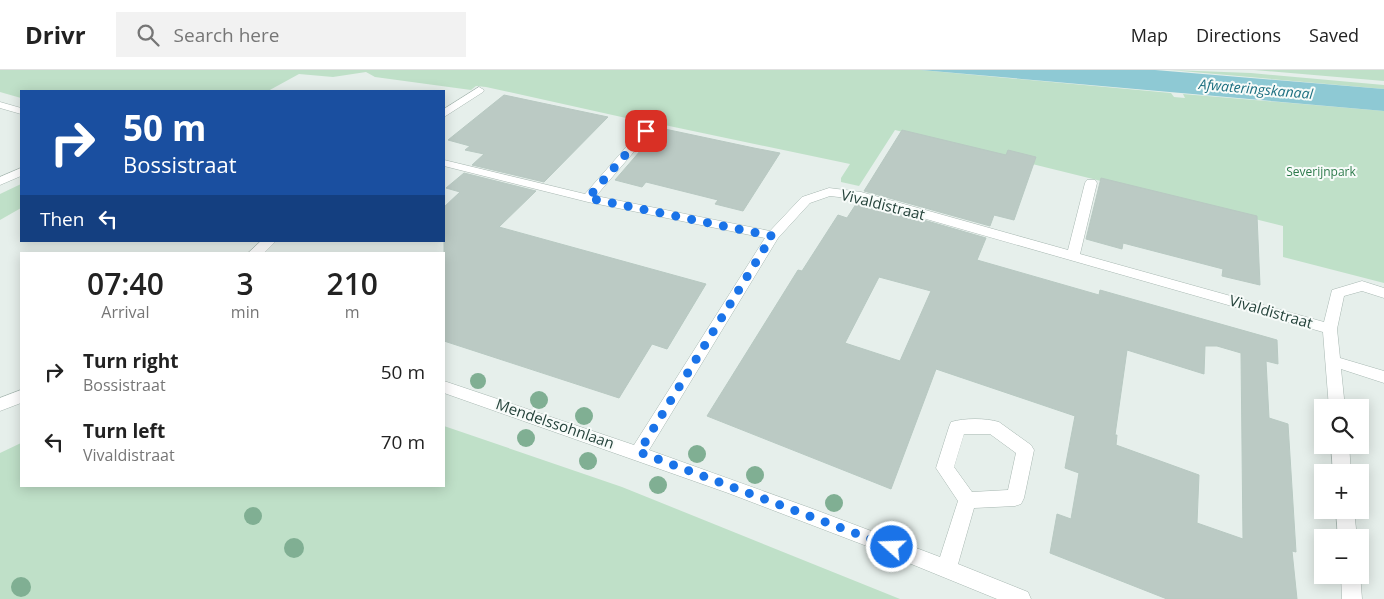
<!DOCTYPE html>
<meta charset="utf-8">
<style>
body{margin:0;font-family:"Open Sans",sans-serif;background:#f2f2f2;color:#222;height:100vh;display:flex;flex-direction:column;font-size:19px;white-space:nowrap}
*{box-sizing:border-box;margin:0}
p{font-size:16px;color:#767676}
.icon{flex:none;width:28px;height:28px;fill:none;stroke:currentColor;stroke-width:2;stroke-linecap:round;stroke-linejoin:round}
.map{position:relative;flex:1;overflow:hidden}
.panel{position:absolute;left:20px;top:182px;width:425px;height:235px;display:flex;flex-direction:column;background:#fff;border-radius:0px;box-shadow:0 2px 12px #0003}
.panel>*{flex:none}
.guide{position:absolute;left:20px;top:20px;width:425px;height:152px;border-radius:0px;box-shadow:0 2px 12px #0003;background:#1a4fa0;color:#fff;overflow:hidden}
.tools{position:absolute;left:1314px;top:329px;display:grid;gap:10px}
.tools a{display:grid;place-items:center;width:55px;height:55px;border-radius:0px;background:#fff;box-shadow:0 2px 12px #0003;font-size:25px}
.pin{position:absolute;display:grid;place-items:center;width:42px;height:42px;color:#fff;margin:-21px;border-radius:10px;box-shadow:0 2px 8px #0006}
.me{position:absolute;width:55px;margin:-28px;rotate:290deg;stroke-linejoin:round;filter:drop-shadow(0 0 4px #0008)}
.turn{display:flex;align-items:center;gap:18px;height:105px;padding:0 20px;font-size:22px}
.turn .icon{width:65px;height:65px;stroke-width:2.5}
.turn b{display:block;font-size:35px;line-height:42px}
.then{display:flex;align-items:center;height:48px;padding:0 20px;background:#0003;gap:10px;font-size:19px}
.eta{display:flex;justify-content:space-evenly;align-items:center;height:85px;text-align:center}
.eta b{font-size:30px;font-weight:600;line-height:35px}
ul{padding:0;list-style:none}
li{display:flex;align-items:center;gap:15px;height:70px;padding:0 20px}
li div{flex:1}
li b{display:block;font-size:19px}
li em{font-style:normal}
header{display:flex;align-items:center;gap:30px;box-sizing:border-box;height:70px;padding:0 25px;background:#fff;border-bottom:1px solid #e0e0e0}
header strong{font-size:24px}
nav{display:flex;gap:28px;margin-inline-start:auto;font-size:18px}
.search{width:350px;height:45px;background:#f2f2f2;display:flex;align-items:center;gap:12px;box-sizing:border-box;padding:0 18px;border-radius:0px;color:#767676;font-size:19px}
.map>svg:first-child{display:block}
</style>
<header>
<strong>Drivr</strong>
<div class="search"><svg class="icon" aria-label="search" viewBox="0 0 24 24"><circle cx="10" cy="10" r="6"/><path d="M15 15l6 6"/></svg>Search here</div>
<nav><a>Map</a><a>Directions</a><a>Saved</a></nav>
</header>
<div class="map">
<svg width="1384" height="529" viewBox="0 0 1384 529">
<rect width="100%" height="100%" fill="#e6efeb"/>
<path fill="#bfe0c8" d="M 0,0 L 921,0 L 1171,23 L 1174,27 L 1185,28 L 1183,24 L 1384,41 L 1384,213 L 1283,187 L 1283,156 L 895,60 L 859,116 L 841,112 L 841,108 L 850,94 L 655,53 L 653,54 L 486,17 L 476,16 L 471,20 L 375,7 L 366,2 L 333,7 L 299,4 L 268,21 L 21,21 L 21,28 L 0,22 Z
M 1170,0 L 1251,3 L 1384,15 L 1384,19 Z
M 1254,0 L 1384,0 L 1384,11 Z
M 21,114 L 21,138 L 0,150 L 0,124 Z
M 444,356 L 622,417 L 900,529 L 0,529 L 0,383 L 21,373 L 21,416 L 444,416 Z"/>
<path fill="#8ec9d4" d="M 921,0 L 1155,0 L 1384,19 L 1384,41 Z"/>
<path fill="#bbcac4" stroke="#b8c9c2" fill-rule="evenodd" d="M 504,25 L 570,39 L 608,47 L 544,112 L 472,95 L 484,84 L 465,80 L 470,76 L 448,70 Z
M 660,58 L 754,78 L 780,83 L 743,141 L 715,134 L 718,130 L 646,112 L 642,117 L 615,110 Z
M 902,60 L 1006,85 L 1008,80 L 1036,87 L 1014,150 L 994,145 L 990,156 L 864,121 Z
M 464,103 L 536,121 L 499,157 L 706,214 L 667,279 L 652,274 L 619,328 L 444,271 L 444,137 L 460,122 L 446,118 Z
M 1101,108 L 1257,146 L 1260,215 L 1222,206 L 1223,199 L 1123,173 L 1122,179 L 1086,169 Z
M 858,131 L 986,168 L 977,190 L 1099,225 L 1100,220 L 1277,270 L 1278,294 L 1266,291 L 1269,348 L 1288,354 L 1296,482 L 1292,481 L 1297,529 L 1167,529 L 1050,483 L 1057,444 L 1071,449 L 1079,403 L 1065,398 L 1075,346 L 936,299 L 891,419 L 707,346 L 798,200 L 802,201 L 838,145 L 847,148 ZM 879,207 L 931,221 L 900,291 L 845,273 ZM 1205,276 L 1217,276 L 1241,283 L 1243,469 L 1197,453 L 1199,405 L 1116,375 L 1117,365 L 1115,365 L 1127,280 L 1204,304 Z"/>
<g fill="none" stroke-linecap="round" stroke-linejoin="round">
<defs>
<path id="minor" d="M 479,17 L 484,20 L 483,22 L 444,47 L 444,39 Z
M 0,32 L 21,38 L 21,44 L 0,38 Z
M 646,58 L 650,59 L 651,61 L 650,63 L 596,126 L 770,161 L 802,127 L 829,118 L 861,122 L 1068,180 L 1085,113 L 1087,110 L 1095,110 L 1097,113 L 1080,184 L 1324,252 L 1332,220 L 1362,211 L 1384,218 L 1384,228 L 1362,221 L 1344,226 L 1337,259 L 1340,288 L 1384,301 L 1384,313 L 1341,299 L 1345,338 L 1329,338 L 1323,262 L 856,129 L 830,126 L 810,133 L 778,168 L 649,380 L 813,439 L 940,487 L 958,431 L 936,398 L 949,357 L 951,352 C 964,348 986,348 999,352 L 1031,375 L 1034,380 L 1024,428 L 1021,434 L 1015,436 L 974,438 L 958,494 L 1028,522 L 1031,529 L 997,529 L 872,478 L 728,423 L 444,323 L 444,311 L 634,375 L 765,168 L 588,132 L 444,96 L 444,90 L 585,124 L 642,59 ZM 964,364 L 990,364 L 1016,383 L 1008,420 L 972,422 L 954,397 Z
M 21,98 L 21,106 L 0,115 L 0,107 Z
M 261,171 L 276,171 L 263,184 L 247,184 Z
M 21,320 L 21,333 L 0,341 L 0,328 Z
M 1331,375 L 1349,375 L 1351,402 L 1333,402 Z
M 1336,440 L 1354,440 L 1357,468 L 1338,468 Z
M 1360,503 L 1362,529 L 1342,529 L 1341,505 L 1360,505 Z"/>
</defs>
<use href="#minor" stroke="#a8b8b2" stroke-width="1"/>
<use href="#minor" fill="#fff" fill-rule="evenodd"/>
</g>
<g fill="#80af93">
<circle cx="478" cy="311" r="8"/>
<circle cx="539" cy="330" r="9"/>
<circle cx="584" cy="346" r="9"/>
<circle cx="526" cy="368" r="9"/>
<circle cx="697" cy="384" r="9"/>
<circle cx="588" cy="391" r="9"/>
<circle cx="755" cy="405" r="9"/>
<circle cx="658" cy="415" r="9"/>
<circle cx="834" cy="433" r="9"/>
<circle cx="253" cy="446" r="9"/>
<circle cx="294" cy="478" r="10"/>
<circle cx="21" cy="517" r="10"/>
</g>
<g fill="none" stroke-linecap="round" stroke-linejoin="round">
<path stroke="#1a73e8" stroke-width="9" stroke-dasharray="0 16.2" d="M 646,61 L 588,128 L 772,166 L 639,382 L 892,477"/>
</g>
<g text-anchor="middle" stroke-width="4" stroke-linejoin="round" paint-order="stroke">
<g font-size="12" fill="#2d7a4b" stroke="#f7fbf9">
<text x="1321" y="106">Severijnpark</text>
</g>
<g font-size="14" font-style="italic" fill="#1c6f80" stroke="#f7fbf9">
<text transform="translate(1256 19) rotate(5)" y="5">Afwateringskanaal</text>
</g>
<g font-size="15" fill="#24423a" stroke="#f7fbf9">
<text transform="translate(883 135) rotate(14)" y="5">Vivaldistraat</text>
<text transform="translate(1271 242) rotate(16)" y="5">Vivaldistraat</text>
<text transform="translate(555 354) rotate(19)" y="5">Mendelssohnlaan</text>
</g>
</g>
</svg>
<div class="tools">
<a><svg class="icon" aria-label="search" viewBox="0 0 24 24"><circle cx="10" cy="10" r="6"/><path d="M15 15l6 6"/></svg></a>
<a>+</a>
<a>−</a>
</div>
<div class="pin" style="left:646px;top:61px;background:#d93025"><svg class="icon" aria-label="arrive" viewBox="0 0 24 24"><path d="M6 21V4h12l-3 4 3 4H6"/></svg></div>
<svg class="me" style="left:892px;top:477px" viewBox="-20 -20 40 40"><circle r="17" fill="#1a73e8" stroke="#fff" stroke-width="3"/><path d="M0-11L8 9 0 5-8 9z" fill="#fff"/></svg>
<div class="guide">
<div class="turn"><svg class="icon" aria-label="right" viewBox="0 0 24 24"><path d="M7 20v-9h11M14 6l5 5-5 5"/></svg><div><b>50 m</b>Bossistraat</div></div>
<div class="then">Then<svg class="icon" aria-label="left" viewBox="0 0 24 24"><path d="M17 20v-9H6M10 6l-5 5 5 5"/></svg></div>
</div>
<section class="panel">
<div class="eta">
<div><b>07:40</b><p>Arrival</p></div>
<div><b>3</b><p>min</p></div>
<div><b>210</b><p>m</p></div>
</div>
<ul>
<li><svg class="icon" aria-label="right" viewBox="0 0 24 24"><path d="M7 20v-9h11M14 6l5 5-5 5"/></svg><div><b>Turn right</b><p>Bossistraat</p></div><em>50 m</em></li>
<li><svg class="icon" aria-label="left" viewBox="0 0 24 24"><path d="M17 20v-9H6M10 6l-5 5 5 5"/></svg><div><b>Turn left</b><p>Vivaldistraat</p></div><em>70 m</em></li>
</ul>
</section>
</div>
